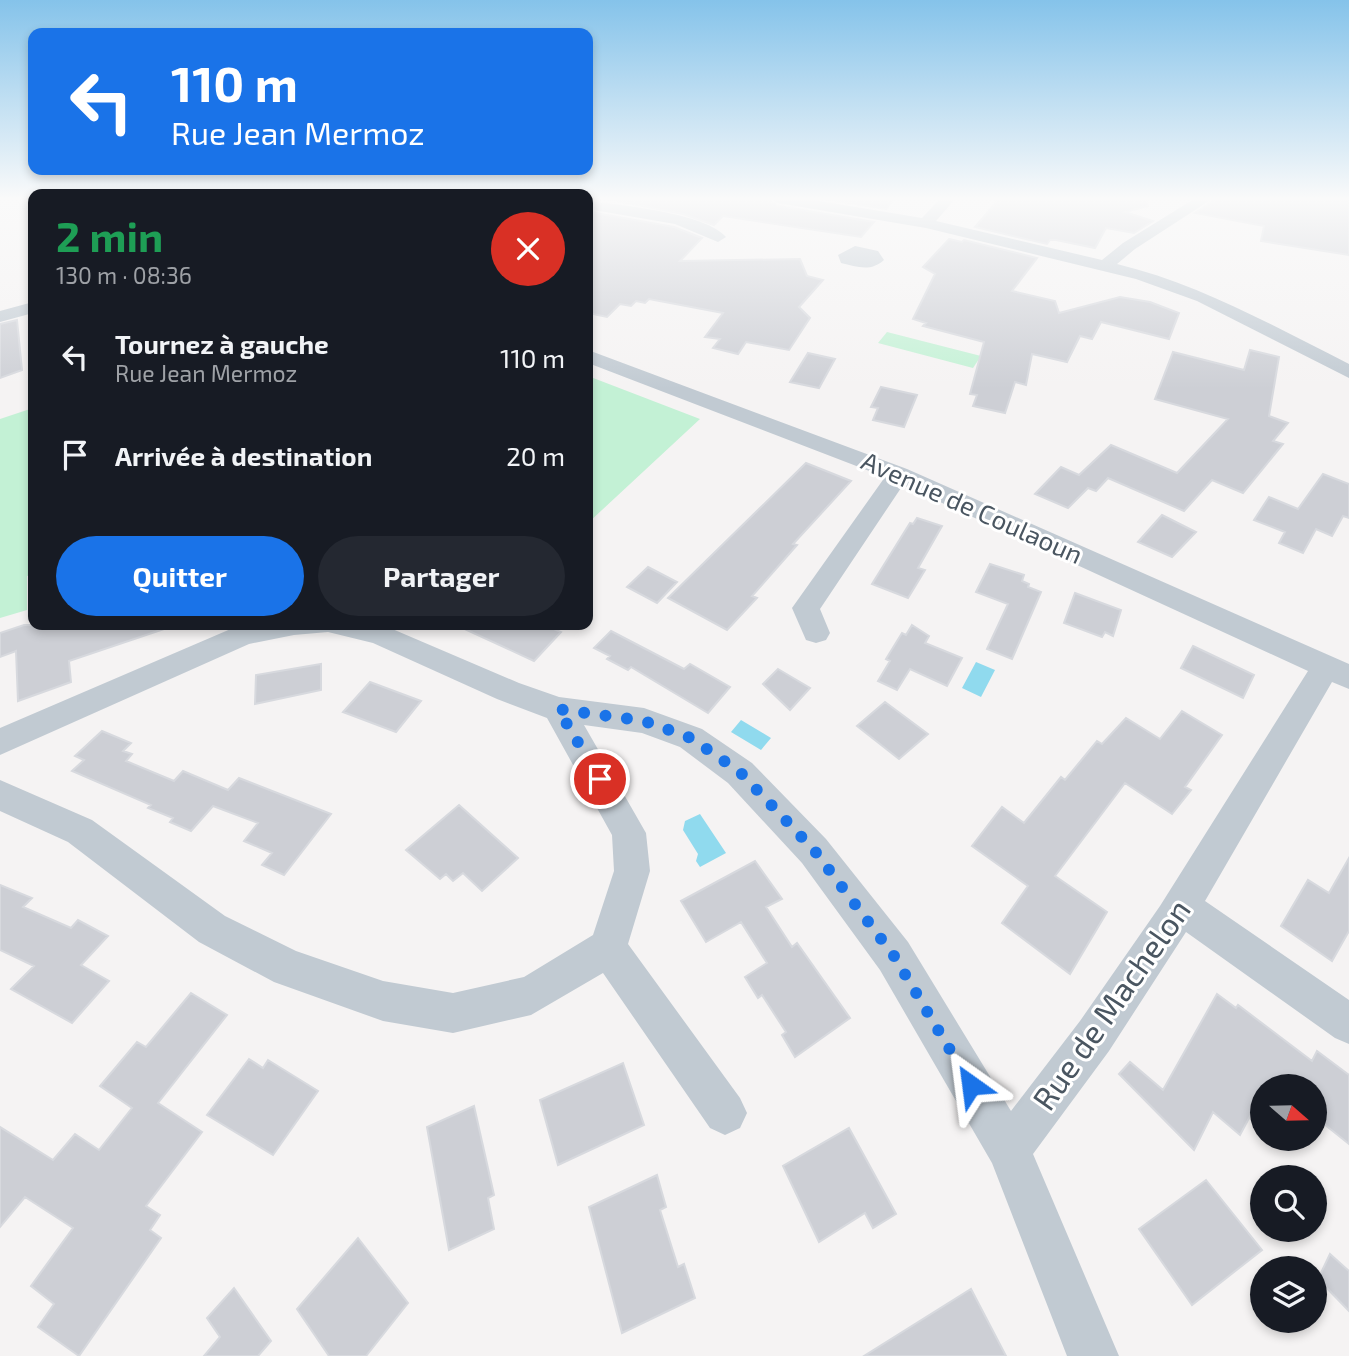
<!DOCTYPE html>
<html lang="fr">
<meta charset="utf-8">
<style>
body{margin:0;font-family:"Exo 2",sans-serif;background:#242831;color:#f1f3f6;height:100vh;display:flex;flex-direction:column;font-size:26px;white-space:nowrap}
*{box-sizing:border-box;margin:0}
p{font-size:23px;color:#9ea1a6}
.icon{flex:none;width:38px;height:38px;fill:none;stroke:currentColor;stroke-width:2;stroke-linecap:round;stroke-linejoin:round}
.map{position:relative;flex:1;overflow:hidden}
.sheet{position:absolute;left:28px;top:189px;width:565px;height:441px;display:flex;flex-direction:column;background:#171b24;border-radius:14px;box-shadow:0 4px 10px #0003}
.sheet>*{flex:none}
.guide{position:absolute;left:28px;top:28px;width:565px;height:147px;border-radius:14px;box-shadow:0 4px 10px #0003;background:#1a73e8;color:#fff;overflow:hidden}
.needle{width:46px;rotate:110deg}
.tools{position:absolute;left:1250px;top:1074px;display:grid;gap:14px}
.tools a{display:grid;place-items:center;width:77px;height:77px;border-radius:50%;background:#171b24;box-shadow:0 4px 10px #0003;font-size:35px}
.pin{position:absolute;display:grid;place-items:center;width:60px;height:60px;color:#fff;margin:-30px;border:4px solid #fff;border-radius:50%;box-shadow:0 2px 7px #0007}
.me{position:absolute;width:77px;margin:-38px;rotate:329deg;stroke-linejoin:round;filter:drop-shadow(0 0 5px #0008)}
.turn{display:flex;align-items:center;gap:24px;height:147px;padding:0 28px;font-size:32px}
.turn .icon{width:91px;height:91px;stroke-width:2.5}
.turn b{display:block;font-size:49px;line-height:60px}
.round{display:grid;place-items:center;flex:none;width:74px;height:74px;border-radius:37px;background:#242831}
.headline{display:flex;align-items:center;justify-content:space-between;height:119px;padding:0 28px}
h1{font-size:42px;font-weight:700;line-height:52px;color:#1e9e55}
.button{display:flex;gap:14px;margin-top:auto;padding:14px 28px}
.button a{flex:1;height:80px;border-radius:42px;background:#1a73e8;color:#fff;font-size:28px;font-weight:700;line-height:80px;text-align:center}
.button a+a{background:#242831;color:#f1f3f6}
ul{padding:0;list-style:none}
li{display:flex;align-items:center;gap:21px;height:98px;padding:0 28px}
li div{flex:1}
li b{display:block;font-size:26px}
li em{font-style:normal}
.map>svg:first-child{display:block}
</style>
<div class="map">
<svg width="1349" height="1356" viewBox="0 0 1349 1356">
<rect width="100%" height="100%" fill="#f5f3f3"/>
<path fill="#c3f1d5" d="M 887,332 L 981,356 L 973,368 L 878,343 Z
M 588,376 L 700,419 L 588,523 Z
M 33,408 L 33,575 L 27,576 L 27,610 L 0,618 L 0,419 Z"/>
<path fill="#90daee" d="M 976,662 L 995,670 L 981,697 L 962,688 Z
M 741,720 L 771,738 L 761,750 L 731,732 Z
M 700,814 L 726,853 L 700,867 L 696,861 L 698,854 L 683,830 L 685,821 Z"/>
<path fill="#cdcfd5" stroke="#d7d9de" stroke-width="2" d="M 607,199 L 768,199 L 778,206 L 874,222 L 861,237 L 723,216 L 714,225 L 683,214 Z
M 825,199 L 894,199 L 886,209 Z
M 999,199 L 1147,199 L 1148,206 L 1125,212 L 1153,221 L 1134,233 L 1106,228 L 1095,248 L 1056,240 L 1050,240 L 1047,244 L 975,227 Z
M 1215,199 L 1349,199 L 1349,255 L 1261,241 L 1264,226 L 1195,213 Z
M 590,212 L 674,227 L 702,238 L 680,261 L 800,259 L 807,276 L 823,280 L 799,307 L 810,318 L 789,350 L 746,342 L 738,354 L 713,348 L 720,339 L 705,337 L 723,313 L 649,299 L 645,303 L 636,301 L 631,306 L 620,304 L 607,317 L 588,313 L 588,214 Z
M 949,239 L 962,242 L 964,240 L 1037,258 L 1012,291 L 1055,301 L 1059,313 L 1120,297 L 1150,302 L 1179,313 L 1169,339 L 1101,322 L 1092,339 L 1080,336 L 1067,362 L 1032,354 L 1026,385 L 1015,382 L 1005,413 L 973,406 L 977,395 L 970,394 L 984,342 L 923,326 L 926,323 L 913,319 L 935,274 L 923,267 Z
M 17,320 L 22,370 L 0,378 L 0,324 Z
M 1250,350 L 1279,357 L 1269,416 L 1288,423 L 1273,441 L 1283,444 L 1243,493 L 1212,480 L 1184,511 L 1108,478 L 1096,491 L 1088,488 L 1068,508 L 1035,494 L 1061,467 L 1079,475 L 1111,445 L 1177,473 L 1228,419 L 1155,399 L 1173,352 L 1244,370 Z
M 808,353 L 835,359 L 819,388 L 790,382 Z
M 881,387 L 917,395 L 904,427 L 873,420 L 878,408 L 871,407 Z
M 806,463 L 851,481 L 793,544 L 797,545 L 752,596 L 757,598 L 727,630 L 668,598 Z
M 1323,474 L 1349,484 L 1349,518 L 1343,516 L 1332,536 L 1316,529 L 1303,553 L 1279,543 L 1285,532 L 1254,520 L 1269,497 L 1298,509 Z
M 1162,515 L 1196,532 L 1172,557 L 1138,542 Z
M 917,518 L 942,526 L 918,568 L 925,570 L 908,598 L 872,584 L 910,523 L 913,524 Z
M 990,564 L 1024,575 L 1022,581 L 1029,584 L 1028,587 L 1041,592 L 1012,659 L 987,649 L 1008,604 L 976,592 Z
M 648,567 L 677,582 L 657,603 L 627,587 Z
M 1075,593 L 1121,610 L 1113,636 L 1105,632 L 1102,637 L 1064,623 Z
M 24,625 L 164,625 L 164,629 L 69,661 L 71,682 L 18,701 L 16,651 L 0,657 L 0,633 Z
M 456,625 L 545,625 L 561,632 L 534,661 Z
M 912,625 L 929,636 L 925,643 L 962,658 L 947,686 L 910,669 L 897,690 L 878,681 L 890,661 L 886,659 L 902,633 L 906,635 Z
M 611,631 L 684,669 L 690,664 L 730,687 L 708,713 L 631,667 L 628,670 L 607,659 L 610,656 L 594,648 Z
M 1193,646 L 1254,675 L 1243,698 L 1181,668 Z
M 321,664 L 321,690 L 255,704 L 256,675 Z
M 778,669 L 810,688 L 790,710 L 763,684 Z
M 370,682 L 421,701 L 396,732 L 343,712 Z
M 885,702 L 928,734 L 899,759 L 857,726 Z
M 1182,711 L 1222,735 L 1185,787 L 1191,790 L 1172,814 L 1125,783 L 1055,876 L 1107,912 L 1070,974 L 1002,923 L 1028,886 L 972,846 L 1002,807 L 1024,823 L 1061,777 L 1065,780 L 1097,741 L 1102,744 L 1126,718 L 1160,739 Z
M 102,731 L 131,743 L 123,751 L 132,754 L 126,761 L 174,781 L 183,771 L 228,790 L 239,778 L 331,814 L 284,875 L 262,865 L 272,853 L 244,841 L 258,823 L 213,806 L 191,831 L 170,822 L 173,818 L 148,808 L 151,805 L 72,771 L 84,760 L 75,756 Z
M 459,805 L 518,858 L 482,891 L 463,873 L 453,881 L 446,874 L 440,879 L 406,850 Z
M 1349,858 L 1349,931 L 1332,961 L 1281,926 L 1308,880 L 1329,893 Z
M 755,861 L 782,899 L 766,907 L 792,947 L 797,943 L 850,1018 L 795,1057 L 782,1035 L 786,1032 L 762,995 L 758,998 L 745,977 L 767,963 L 741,922 L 706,942 L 681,901 Z
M 0,885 L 32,898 L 23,907 L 71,928 L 78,920 L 108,936 L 81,965 L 109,981 L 72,1023 L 11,989 L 34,966 L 0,950 Z
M 191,993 L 227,1015 L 158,1103 L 202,1132 L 146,1206 L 160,1215 L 150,1230 L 161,1238 L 79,1356 L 38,1327 L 54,1304 L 31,1286 L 73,1228 L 25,1197 L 0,1227 L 0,1127 L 53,1160 L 75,1134 L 99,1150 L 132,1108 L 100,1086 L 137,1042 L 146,1047 Z
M 1217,994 L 1236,1008 L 1238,1005 L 1312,1061 L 1317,1051 L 1349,1075 L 1349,1144 L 1314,1116 L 1314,1087 L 1262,1087 L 1262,1094 L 1240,1135 L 1213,1112 L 1194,1150 L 1119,1074 L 1130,1062 L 1163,1090 Z
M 249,1059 L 263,1068 L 268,1060 L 318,1091 L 273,1155 L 207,1115 Z
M 623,1063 L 644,1125 L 558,1165 L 540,1100 Z
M 474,1106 L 494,1195 L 488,1198 L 494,1229 L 449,1250 L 427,1127 Z
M 849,1128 L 896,1214 L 873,1228 L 865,1213 L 819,1242 L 783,1166 Z
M 657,1175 L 666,1207 L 660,1210 L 678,1267 L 684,1264 L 695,1298 L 622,1333 L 589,1207 Z
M 1206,1180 L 1262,1250 L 1192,1305 L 1139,1229 Z
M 358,1238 L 408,1303 L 366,1356 L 329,1356 L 297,1309 Z
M 1330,1254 L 1349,1271 L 1349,1311 L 1318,1279 Z
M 234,1288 L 271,1341 L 258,1356 L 204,1356 L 220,1337 L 207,1318 Z
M 971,1289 L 1006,1356 L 864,1356 Z"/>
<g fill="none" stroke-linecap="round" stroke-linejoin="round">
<path fill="#c1cad2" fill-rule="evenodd" d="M 771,199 L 807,199 L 922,218 L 940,199 L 955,199 L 936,221 L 1102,260 L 1123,243 L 1194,199 L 1212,199 L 1135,249 L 1117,264 C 1200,284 1273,326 1349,364 L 1349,378 L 1197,301 L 1136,279 L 926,228 L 778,203 Z
M 588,201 C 620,205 706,213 726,237 L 718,242 L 675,224 L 588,209 Z
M 855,246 L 878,251 L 884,260 C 871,272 857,267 841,263 L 838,255 Z
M 33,302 L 33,313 L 0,322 L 0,311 Z
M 588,350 L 907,469 L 1349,664 L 1349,689 L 1332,682 L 1205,901 L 1349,1000 L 1349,1044 L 1335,1038 L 1186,932 L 1109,1051 L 1033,1154 L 1119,1356 L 1067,1356 L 992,1163 L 880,970 L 802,863 L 728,783 L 680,747 L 642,733 L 584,725 L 646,833 L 650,871 L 628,944 L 740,1098 L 747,1113 L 740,1128 L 725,1135 L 710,1128 L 603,973 L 531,1015 L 453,1033 L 383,1021 L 274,982 L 199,942 L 68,842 L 0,811 L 0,780 L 92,820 L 225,916 L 296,951 L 383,981 L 453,993 L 524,977 L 593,935 L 614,871 L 612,835 L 547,718 L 497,699 L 373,643 L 328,632 L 294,635 L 249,644 L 0,755 L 0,728 L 233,628 L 242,625 L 383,625 L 519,683 L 559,697 L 644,708 L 702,729 L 752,763 L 826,839 L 908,942 L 1011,1111 L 1080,1021 L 1160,906 L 1308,671 L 903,485 L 820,609 L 830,633 L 826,640 L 816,643 L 806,640 L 792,608 L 885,477 L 588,363 Z"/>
</g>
<linearGradient id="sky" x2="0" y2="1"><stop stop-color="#85c3ea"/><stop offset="0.51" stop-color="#fafafa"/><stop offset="1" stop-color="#fafafa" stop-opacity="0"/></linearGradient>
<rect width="1349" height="389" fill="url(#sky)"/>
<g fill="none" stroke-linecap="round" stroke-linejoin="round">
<path stroke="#1a73e8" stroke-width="12" stroke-dasharray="0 21.6" d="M 600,779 L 558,709 L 644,721 L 691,738 L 740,772 L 814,850 L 894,956 L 971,1085"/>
</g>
<g text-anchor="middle" stroke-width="6" stroke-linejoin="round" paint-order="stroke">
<g font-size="26" fill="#4a5661" stroke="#fff">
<text transform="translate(972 508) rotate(24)" y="9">Avenue de Coulaoun</text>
</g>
<g font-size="32" fill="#4a5661" stroke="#fff">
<text transform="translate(1112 1005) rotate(-55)" y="11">Rue de Machelon</text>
</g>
</g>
</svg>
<div class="tools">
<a><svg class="needle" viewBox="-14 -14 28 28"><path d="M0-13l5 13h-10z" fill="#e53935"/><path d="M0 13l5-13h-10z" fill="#9ea1a6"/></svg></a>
<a><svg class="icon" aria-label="search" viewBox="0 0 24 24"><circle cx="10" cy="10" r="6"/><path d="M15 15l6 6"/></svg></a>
<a><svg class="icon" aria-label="layers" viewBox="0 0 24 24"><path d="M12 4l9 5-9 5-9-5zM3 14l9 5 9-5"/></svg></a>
</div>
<div class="pin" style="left:600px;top:779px;background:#d93025"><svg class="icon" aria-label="arrive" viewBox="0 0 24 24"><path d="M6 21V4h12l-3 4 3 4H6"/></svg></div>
<svg class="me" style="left:971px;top:1085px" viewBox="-20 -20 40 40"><path d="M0-17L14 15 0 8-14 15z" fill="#1a73e8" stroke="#fff" stroke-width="4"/></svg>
<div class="guide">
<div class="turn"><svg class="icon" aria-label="left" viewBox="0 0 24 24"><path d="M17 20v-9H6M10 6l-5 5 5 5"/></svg><div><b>110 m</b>Rue Jean Mermoz</div></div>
</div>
<section class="sheet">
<div class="headline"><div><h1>2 min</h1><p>130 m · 08:36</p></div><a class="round" style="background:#d93025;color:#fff"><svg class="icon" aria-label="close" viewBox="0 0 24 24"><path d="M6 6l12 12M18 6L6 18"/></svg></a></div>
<ul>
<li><svg class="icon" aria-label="left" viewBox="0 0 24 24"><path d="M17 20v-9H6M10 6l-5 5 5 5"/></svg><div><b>Tournez à gauche</b><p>Rue Jean Mermoz</p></div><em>110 m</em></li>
<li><svg class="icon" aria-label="arrive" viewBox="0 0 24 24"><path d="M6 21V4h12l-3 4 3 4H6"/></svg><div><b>Arrivée à destination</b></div><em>20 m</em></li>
</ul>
<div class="button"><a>Quitter</a><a>Partager</a></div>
</section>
</div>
